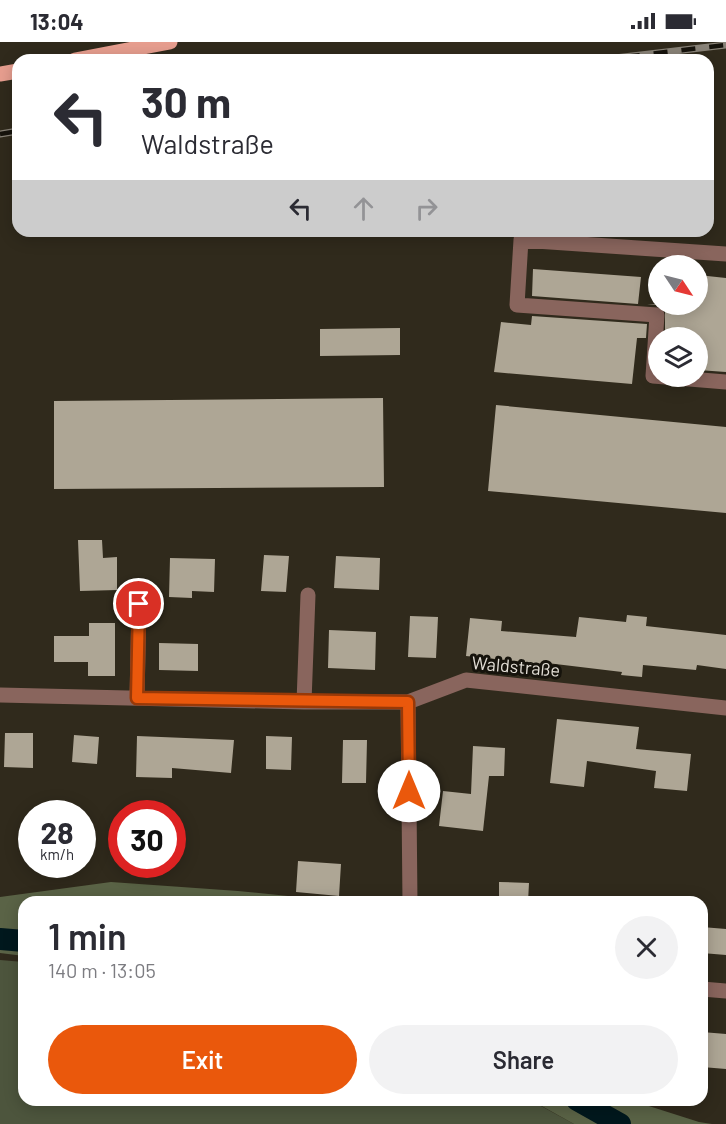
<!DOCTYPE html>
<meta charset="utf-8">
<style>
body{margin:0;font-family:Barlow,sans-serif;background:#f2f2f3;color:#2b2b33;height:100vh;display:flex;flex-direction:column;font-size:22px;white-space:nowrap}
*{box-sizing:border-box;margin:0}
p{font-size:20px;color:#7c7c81}
.icon{flex:none;width:33px;height:33px;fill:none;stroke:currentColor;stroke-width:2;stroke-linecap:round;stroke-linejoin:round}
.map{position:relative;flex:1;overflow:hidden}
.side{position:absolute;left:18px;top:854px;width:690px;height:210px;display:flex;flex-direction:column;background:#fff;border-radius:18px;box-shadow:0 3px 15px #0003}
.side>*{flex:none}
.guide{position:absolute;left:12px;top:12px;width:702px;height:183px;border-radius:18px;box-shadow:0 3px 15px #0003;background:#fff;color:#2b2b33;overflow:hidden}
.needle{width:39px;rotate:125deg}
.buttons{position:absolute;left:648px;top:213px;display:grid;gap:12px}
.buttons a{display:grid;place-items:center;width:60px;height:60px;border-radius:50%;background:#fff;box-shadow:0 3px 15px #0003;font-size:30px}
.speed{position:absolute;left:18px;top:758px;display:flex;gap:12px;font-size:30px;font-weight:700;text-align:center}
.speed>*{display:grid;place-content:center;width:78px;height:78px;border-radius:50%;background:#fff;box-shadow:0 3px 15px #0003;line-height:1}
.speed small{font-size:15px;font-weight:400}
.speed .limit{border:9px solid #d22;background:#fff;color:#111}
.pin{position:absolute;display:grid;place-items:center;width:51px;height:51px;color:#fff;margin:-26px;border:3px solid #fff;border-radius:50%;box-shadow:0 2px 6px #0007}
.me{position:absolute;width:66px;margin:-33px;rotate:0deg;stroke-linejoin:round;filter:drop-shadow(0 0 4px #0008)}
.turn{display:flex;align-items:center;gap:21px;height:126px;padding:0 30px;font-size:27px}
.turn .icon{width:78px;height:78px;stroke-width:2.5}
.turn b{display:block;font-size:42px;line-height:51px}
.lanes{display:flex;align-items:center;height:57px;padding:0 30px;background:#0003;justify-content:center;gap:30px;direction:ltr}
.lanes .off{opacity:.35}
.round{display:grid;place-items:center;flex:none;width:63px;height:63px;border-radius:32px;background:#f2f2f3}
.headline{display:flex;align-items:center;justify-content:space-between;height:102px;padding:0 30px}
h1{font-size:36px;font-weight:600;line-height:45px}
.action{display:flex;gap:12px;margin-top:auto;padding:12px 30px}
.action a{flex:1;height:69px;border-radius:36px;background:#ea580c;color:#fff;font-size:24px;font-weight:600;line-height:69px;text-align:center}
.action a+a{background:#f2f2f3;color:#2b2b33}
.status{display:flex;justify-content:space-between;align-items:center;height:42px;padding:0 30px;background:#fff;direction:ltr}
.status svg{height:16px;fill:currentColor}
.map>svg:first-child{display:block}
</style>
<div class="status"><b>13:04</b><svg viewBox="0 0 49 12"><path d="M0 12V9h3v3zM5 12V6h3v6zM10 12V3h3v9zM15 12V0h3v12zM26 1h20v11H26zM47 4h2v5h-2z"/></svg></div>
<div class="map">
<svg width="726" height="1082" viewBox="0 0 726 1082">
<rect width="100%" height="100%" fill="#302a1c"/>
<path fill="#4d553d" d="M 0,918 L 24,920 L 24,1058 L 530,1058 L 574,1082 L 0,1082 Z"/>
<path fill="#5a6346" d="M 111,840 L 238,849 L 337,859 L 24,860 L 24,914 L 0,911 L 0,855 Z
M 531,1058 L 630,1058 L 699,1080 L 712,1082 L 574,1082 Z"/>
<g fill="none" stroke-linecap="round" stroke-linejoin="round">
<path stroke="#00181d" stroke-width="22" d="M 0,897 L 24,899
M 577,1058 L 620,1082"/>
</g>
<path fill="#aea695" d="M 533,227 L 641,235 L 638,262 L 532,254 Z
M 698,233 L 726,236 L 726,330 L 698,328 L 698,296 L 665,296 L 665,268 L 658,263 L 647,262 L 698,262 Z
M 532,274 L 647,282 L 646,296 L 637,296 L 632,342 L 494,330 L 501,280 L 531,283 Z
M 400,286 L 400,313 L 320,314 L 320,287 Z
M 383,356 L 384,445 L 54,447 L 54,359 Z
M 496,363 L 726,385 L 726,471 L 488,449 Z
M 78,498 L 102,498 L 103,516 L 117,515 L 117,548 L 80,549 Z
M 264,513 L 289,514 L 286,550 L 261,549 Z
M 336,514 L 380,516 L 379,548 L 334,546 Z
M 170,516 L 215,517 L 214,550 L 192,549 L 192,556 L 169,555 Z
M 627,573 L 647,575 L 646,584 L 726,593 L 726,627 L 697,623 L 696,628 L 643,623 L 642,635 L 621,633 L 622,630 L 547,621 L 547,625 L 523,624 L 524,620 L 466,614 L 470,576 L 502,579 L 501,589 L 576,595 L 579,575 L 626,580 Z
M 410,574 L 438,575 L 436,616 L 408,615 Z
M 89,581 L 115,581 L 115,634 L 88,634 L 88,620 L 54,620 L 54,594 L 89,594 Z
M 329,588 L 376,590 L 375,628 L 328,626 Z
M 159,601 L 198,602 L 198,629 L 159,628 Z
M 557,677 L 639,685 L 636,707 L 691,712 L 687,749 L 654,746 L 656,729 L 587,719 L 584,745 L 550,741 Z
M 5,691 L 33,691 L 33,726 L 4,725 Z
M 74,693 L 99,695 L 97,722 L 72,720 Z
M 137,694 L 234,698 L 231,731 L 172,726 L 172,736 L 136,735 Z
M 266,694 L 292,695 L 291,728 L 266,727 Z
M 343,698 L 367,698 L 366,741 L 342,741 Z
M 473,704 L 505,706 L 504,734 L 489,734 L 483,789 L 439,784 L 443,749 L 471,752 Z
M 298,819 L 341,822 L 339,854 L 296,850 Z
M 499,840 L 529,841 L 528,860 L 499,860 Z
M 702,885 L 726,887 L 726,913 L 702,911 Z
M 702,990 L 726,992 L 726,1027 L 702,1025 Z"/>
<g fill="none" stroke-linecap="round" stroke-linejoin="round">
<path stroke="#89655d" stroke-width="15" d="M 726,212 L 521,198 L 517,263 L 657,273 L 653,334 L 726,340
M 0,653 L 304,660 L 408,660 L 466,638 L 726,666
M 137,656 L 139,562
M 304,660 L 308,553
M 408,660 L 410,860
M 702,947 L 726,949"/>
<path stroke="#e79e8f" stroke-width="15" d="M 75,18 L 170,0
M 0,32 L 18,29"/>
<defs>
<path id="rail" d="M 598,18 L 726,3
M 0,92 L 18,89"/>
</defs>
<use href="#rail" stroke="#898378" stroke-width="7"/>
<use href="#rail" stroke="#16130c" stroke-width="4.5" stroke-dasharray="14" stroke-linecap="butt"/>
</g>
<g fill="none" stroke-linecap="round" stroke-linejoin="round">
<defs>
<path id="route" d="M 139,562 L 137,656 L 408,660 L 409,749"/>
</defs>
<use href="#route" stroke="#983908" stroke-width="15"/>
<use href="#route" stroke="#ea580c" stroke-width="10"/>
</g>
<g text-anchor="middle" stroke-width="6" stroke-linejoin="round" paint-order="stroke">
<g font-size="18" fill="#e3ded6" stroke="#16130c">
<text transform="translate(516 625) rotate(5)" y="6">Waldstraße</text>
</g>
</g>
</svg>
<div class="buttons">
<a><svg class="needle" viewBox="-14 -14 28 28"><path d="M0-13l5 13h-10z" fill="#e53935"/><path d="M0 13l5-13h-10z" fill="#7c7c81"/></svg></a>
<a><svg class="icon" aria-label="layers" viewBox="0 0 24 24"><path d="M12 4l9 5-9 5-9-5zM3 14l9 5 9-5"/></svg></a>
</div>
<div class="speed"><div>28<small>km/h</small></div><div class="limit">30</div></div>
<div class="pin" style="left:139px;top:562px;background:#d93025"><svg class="icon" aria-label="arrive" viewBox="0 0 24 24"><path d="M6 21V4h12l-3 4 3 4H6"/></svg></div>
<svg class="me" style="left:409px;top:749px" viewBox="-20 -20 40 40"><circle r="19" fill="#fff"/><path d="M0-13L10 11 0 6-10 11z" fill="#ea580c"/></svg>
<div class="guide">
<div class="turn"><svg class="icon" aria-label="left" viewBox="0 0 24 24"><path d="M17 20v-9H6M10 6l-5 5 5 5"/></svg><div><b>30 m</b>Waldstraße</div></div>
<div class="lanes"><svg class="icon" aria-label="left" viewBox="0 0 24 24"><path d="M17 20v-9H6M10 6l-5 5 5 5"/></svg><svg class="icon off" aria-label="ahead" viewBox="0 0 24 24"><path d="M12 20V5M6 11l6-6 6 6"/></svg><svg class="icon off" aria-label="right" viewBox="0 0 24 24"><path d="M7 20v-9h11M14 6l5 5-5 5"/></svg></div>
</div>
<section class="side">
<div class="headline"><div><h1>1 min</h1><p>140 m · 13:05</p></div><a class="round"><svg class="icon" aria-label="close" viewBox="0 0 24 24"><path d="M6 6l12 12M18 6L6 18"/></svg></a></div>
<div class="action"><a>Exit</a><a>Share</a></div>
</section>
</div>
